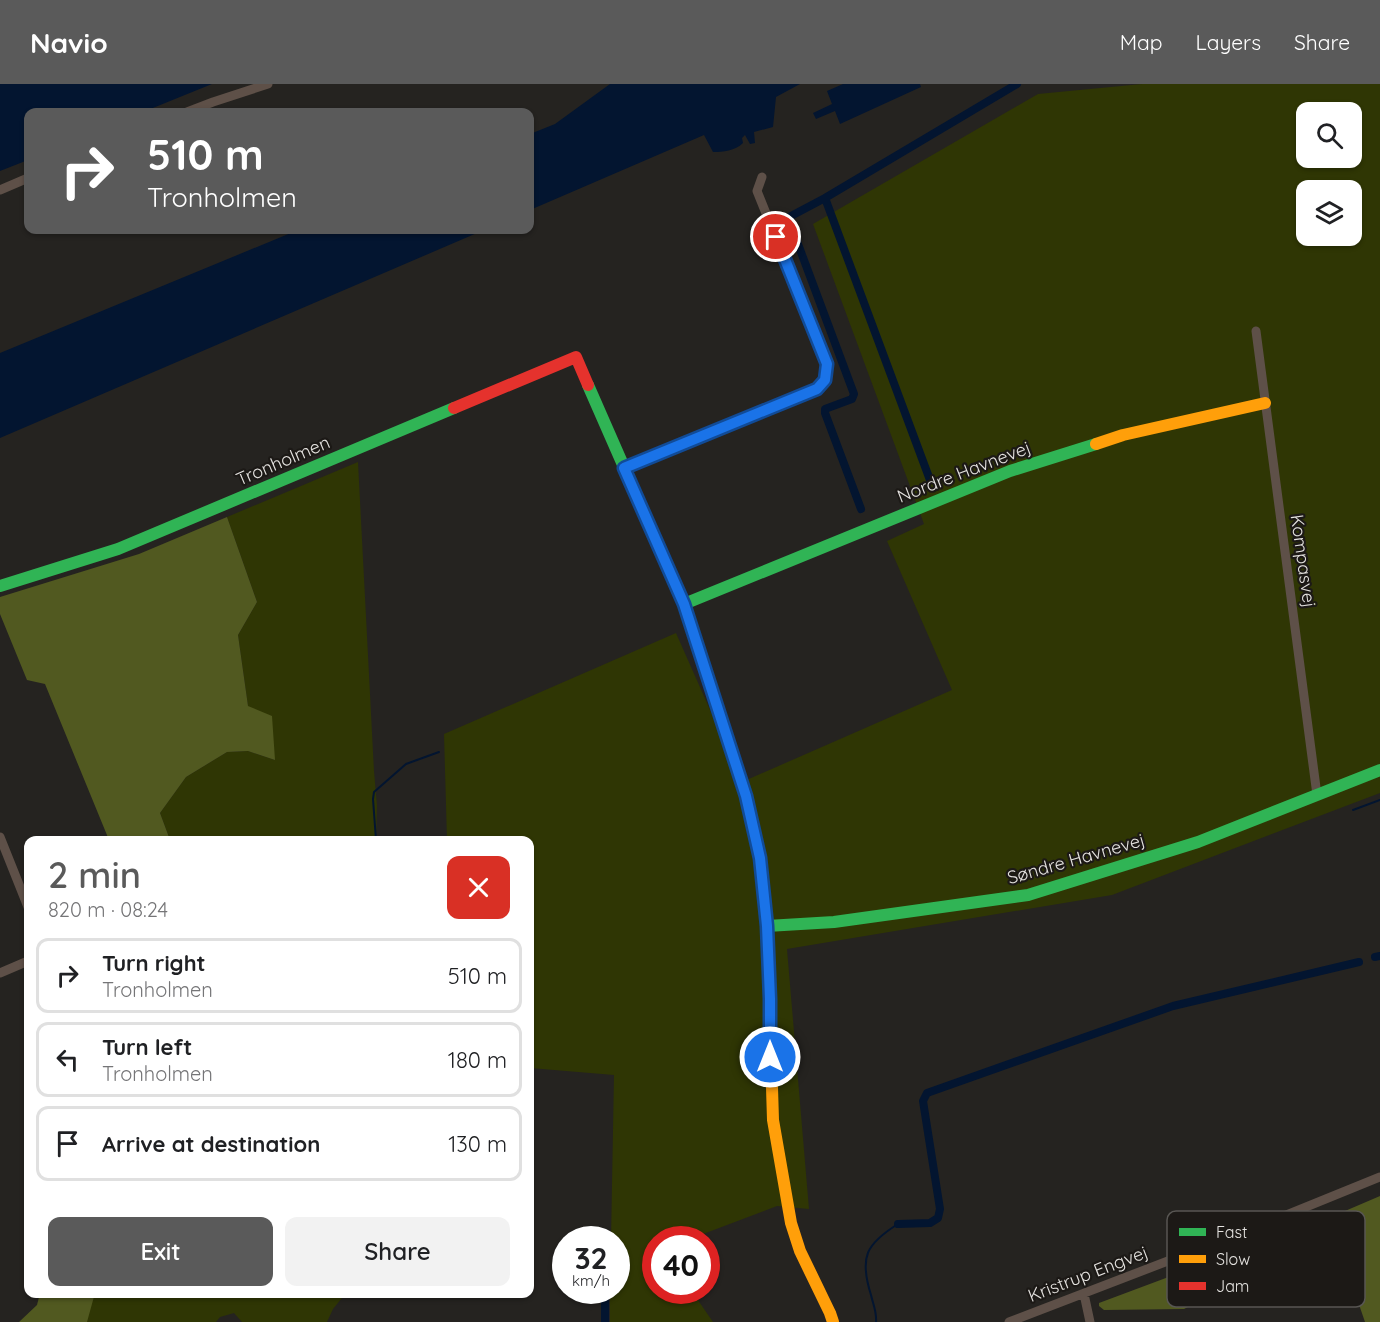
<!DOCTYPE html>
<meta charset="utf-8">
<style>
body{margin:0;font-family:Quicksand,sans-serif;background:#f2f2f2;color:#202124;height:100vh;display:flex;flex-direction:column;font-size:22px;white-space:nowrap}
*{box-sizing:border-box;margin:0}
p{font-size:20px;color:#757577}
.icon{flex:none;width:33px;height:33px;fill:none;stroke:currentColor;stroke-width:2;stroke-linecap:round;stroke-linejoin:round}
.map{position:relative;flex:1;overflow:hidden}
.sheet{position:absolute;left:24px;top:752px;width:510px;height:462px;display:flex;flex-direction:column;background:#fff;border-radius:12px;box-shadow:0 2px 4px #0004}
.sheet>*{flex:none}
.banner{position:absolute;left:24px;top:24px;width:510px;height:126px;border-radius:12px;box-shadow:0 2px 4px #0004;background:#5a5a5a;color:#fff;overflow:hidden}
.fabs{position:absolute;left:1296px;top:18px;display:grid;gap:12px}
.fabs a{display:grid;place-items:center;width:66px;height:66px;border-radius:12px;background:#fff;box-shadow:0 2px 4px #0004;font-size:30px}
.speed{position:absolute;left:552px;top:1142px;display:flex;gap:12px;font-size:30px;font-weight:700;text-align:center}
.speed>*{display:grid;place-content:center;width:78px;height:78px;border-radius:50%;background:#fff;box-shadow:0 2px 4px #0004;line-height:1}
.speed small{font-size:15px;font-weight:400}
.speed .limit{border:9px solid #d22;background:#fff;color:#111}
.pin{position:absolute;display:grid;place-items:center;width:51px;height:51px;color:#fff;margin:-26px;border:3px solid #fff;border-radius:50%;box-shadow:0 2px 6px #0007}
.me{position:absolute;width:66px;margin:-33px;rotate:0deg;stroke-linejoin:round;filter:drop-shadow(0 0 4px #0008)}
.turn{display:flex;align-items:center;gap:21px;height:126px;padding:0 24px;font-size:27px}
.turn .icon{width:78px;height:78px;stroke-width:2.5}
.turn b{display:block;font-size:42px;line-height:51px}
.round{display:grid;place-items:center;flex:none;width:63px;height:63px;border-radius:12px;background:#f2f2f2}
.summary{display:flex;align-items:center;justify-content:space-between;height:102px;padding:0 24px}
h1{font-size:36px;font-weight:600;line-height:45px;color:#5a5a5a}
.button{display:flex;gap:12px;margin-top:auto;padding:12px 24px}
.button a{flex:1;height:69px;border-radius:12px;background:#5a5a5a;color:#fff;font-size:24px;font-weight:600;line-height:69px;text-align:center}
.button a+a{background:#f2f2f2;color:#202124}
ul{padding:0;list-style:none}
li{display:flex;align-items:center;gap:18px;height:75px;margin:0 12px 9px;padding:0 12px;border:3px solid #e0e0e0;border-radius:12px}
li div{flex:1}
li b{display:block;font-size:22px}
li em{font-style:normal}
header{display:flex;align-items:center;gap:36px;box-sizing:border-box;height:84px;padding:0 30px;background:#5a5a5a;color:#fff}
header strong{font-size:28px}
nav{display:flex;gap:33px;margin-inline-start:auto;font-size:21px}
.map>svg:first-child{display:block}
</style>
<header>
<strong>Navio</strong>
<nav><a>Map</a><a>Layers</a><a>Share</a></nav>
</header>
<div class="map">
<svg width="1380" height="1238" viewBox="0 0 1380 1238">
<rect width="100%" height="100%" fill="#252320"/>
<path fill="#2f3604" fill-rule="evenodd" d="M 1142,0 L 1380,0 L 1380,709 L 1112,811 L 787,865 L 809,1125 L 777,1122 L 690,1155 L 656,1155 L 656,1206 L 691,1206 L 713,1238 L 610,1238 L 610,1206 L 616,1206 L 616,1155 L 611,1155 L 614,991 L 530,984 L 530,756 L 447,756 L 444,650 L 676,549 L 742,698 L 952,606 L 887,457 L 924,440 L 813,140 L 1038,10 ZM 1306,28 L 1352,28 L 1352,74 L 1306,74 ZM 1306,106 L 1352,106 L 1352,152 L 1306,152 Z
M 358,378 L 374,687 L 377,722 L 376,756 L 170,756 L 160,729 L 186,693 L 227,668 L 248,667 L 275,676 L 248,622 L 238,551 L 257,518 L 227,433 Z
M 40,1209 L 346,1209 L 333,1225 L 327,1238 L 242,1238 L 234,1229 L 220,1233 L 216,1238 L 87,1238 L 87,1237 Z"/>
<path fill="#515920" d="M 227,433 L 257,518 L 238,551 L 248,622 L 272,632 L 275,676 L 248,667 L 227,668 L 186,693 L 160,729 L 170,756 L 109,756 L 45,600 L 27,596 L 0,530 L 0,513 L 139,470 Z
M 1380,1112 L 1380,1238 L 1365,1238 L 1354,1206 L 1358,1188 L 1356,1169 L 1344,1166 L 1333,1167 L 1309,1173 L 1286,1185 L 1264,1184 L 1184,1225 L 1104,1226 L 1099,1222 L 1099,1219 L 1345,1127 Z
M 40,1209 L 95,1209 L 87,1238 L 19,1238 L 37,1221 Z"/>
<path fill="#031530" d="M 0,0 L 212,0 L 143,28 L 28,28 L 28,76 L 0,87 Z
M 610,0 L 800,0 L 776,13 L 773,43 L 754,48 L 755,59 L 750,60 L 745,51 L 742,54 L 743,59 C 735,67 723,68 713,68 L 704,51 L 530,126 L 530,50 L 555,40 Z
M 843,0 L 920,0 L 921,3 L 840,40 L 835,27 L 816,35 L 813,29 L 832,20 L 827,7 Z
M 298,146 L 484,146 L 0,354 L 0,269 Z"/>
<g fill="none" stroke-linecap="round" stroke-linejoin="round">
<path stroke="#031530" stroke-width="2" d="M 1353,726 L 1380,716
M 376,756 L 373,715 L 374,708 L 406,680 L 439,668
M 876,1238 C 877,1228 873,1220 871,1211 C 859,1173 866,1160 898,1140"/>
<path stroke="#031530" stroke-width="8" d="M 825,114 L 930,396
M 861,425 L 825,329 L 825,325 L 852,315 L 854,310 L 789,136 L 791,132 L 825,114 L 1017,0
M 1375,873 L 1380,872
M 898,1140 L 930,1139 L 938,1134 L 940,1125 L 923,1017 L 927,1009 L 1173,922 L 1359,878
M 605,1238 L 605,1206"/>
<path stroke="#5e5048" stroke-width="9" d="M 187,28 L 213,18 L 268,0
M 0,106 L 28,94
M 1256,247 L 1317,711
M 624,384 L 817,305 L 825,296 L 827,281 L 757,107 L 762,93
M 0,753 L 28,823
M 0,889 L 28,877
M 1084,1210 L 1090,1238
M 1009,1238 L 1259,1142 L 1380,1093"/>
<path stroke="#30b455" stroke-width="12" d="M 588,301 L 684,520 L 746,712 L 760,774 L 767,841
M 0,502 L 118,465 L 454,324
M 684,520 L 1010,387 L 1096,360
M 767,842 L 834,838 L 1028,811 L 1198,758 L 1380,686"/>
<path stroke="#ff9f0a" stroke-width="12" d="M 1096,360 L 1123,351 L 1265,319
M 767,841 L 773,1036 L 791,1139 L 800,1167 L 830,1229 L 833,1238"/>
<path stroke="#e5322d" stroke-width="12" d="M 454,324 L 576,273 L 588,301"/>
</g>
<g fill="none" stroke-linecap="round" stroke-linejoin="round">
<defs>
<path id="route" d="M 770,973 L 770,915 L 767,842 L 760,774 L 746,712 L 684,520 L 624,384 L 817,305 L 825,296 L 827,280 L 776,153"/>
</defs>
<use href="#route" stroke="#114b97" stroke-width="15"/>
<use href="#route" stroke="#1a73e8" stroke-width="10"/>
</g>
<g text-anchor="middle" stroke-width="4.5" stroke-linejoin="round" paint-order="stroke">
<g font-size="18" fill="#e5e3e0" stroke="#1c1916">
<text transform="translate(283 377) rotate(-23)" y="6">Tronholmen</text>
<text transform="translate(964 388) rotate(-21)" y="6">Nordre Havnevej</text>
<text transform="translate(1303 477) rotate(82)" y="6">Kompasvej</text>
<text transform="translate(1076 775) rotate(-16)" y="6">Søndre Havnevej</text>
<text transform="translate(1088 1190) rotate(-21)" y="6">Kristrup Engvej</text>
</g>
</g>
<rect x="1167" y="1127" width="198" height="96" rx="9" fill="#1c1916" stroke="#585653" stroke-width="1.5"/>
<rect x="1179" y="1144" width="27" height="8" fill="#30b455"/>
<rect x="1179" y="1171" width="27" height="8" fill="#ff9f0a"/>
<rect x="1179" y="1198" width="27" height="8" fill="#e5322d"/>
<g font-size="16" fill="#e5e3e0">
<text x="1216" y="1154">Fast</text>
<text x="1216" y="1181">Slow</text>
<text x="1216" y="1208">Jam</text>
</g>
</svg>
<div class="fabs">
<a><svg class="icon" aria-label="search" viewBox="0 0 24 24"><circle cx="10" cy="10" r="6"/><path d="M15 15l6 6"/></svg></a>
<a><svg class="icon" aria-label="layers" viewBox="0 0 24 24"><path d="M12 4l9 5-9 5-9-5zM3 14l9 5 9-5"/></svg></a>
</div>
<div class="speed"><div>32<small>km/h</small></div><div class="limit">40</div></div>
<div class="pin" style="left:776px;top:153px;background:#d93025"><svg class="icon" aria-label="arrive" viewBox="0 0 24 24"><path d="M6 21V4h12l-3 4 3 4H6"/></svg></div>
<svg class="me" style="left:770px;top:973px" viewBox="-20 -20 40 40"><circle r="17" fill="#1a73e8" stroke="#fff" stroke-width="3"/><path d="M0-11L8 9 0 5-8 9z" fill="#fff"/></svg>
<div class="banner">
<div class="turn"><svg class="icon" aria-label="right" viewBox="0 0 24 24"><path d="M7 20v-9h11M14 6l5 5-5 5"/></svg><div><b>510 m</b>Tronholmen</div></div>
</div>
<section class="sheet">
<div class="summary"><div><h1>2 min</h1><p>820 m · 08:24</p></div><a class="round" style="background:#d93025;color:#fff"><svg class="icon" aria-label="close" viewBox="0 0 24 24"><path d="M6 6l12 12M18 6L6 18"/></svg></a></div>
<ul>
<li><svg class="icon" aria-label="right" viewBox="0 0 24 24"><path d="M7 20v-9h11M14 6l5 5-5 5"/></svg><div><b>Turn right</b><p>Tronholmen</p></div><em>510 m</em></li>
<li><svg class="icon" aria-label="left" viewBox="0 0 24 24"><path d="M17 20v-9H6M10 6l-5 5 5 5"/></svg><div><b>Turn left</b><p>Tronholmen</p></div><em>180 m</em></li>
<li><svg class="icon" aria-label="arrive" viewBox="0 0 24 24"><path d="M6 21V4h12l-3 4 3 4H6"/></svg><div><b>Arrive at destination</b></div><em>130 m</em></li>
</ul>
<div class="button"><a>Exit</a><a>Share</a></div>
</section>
</div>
